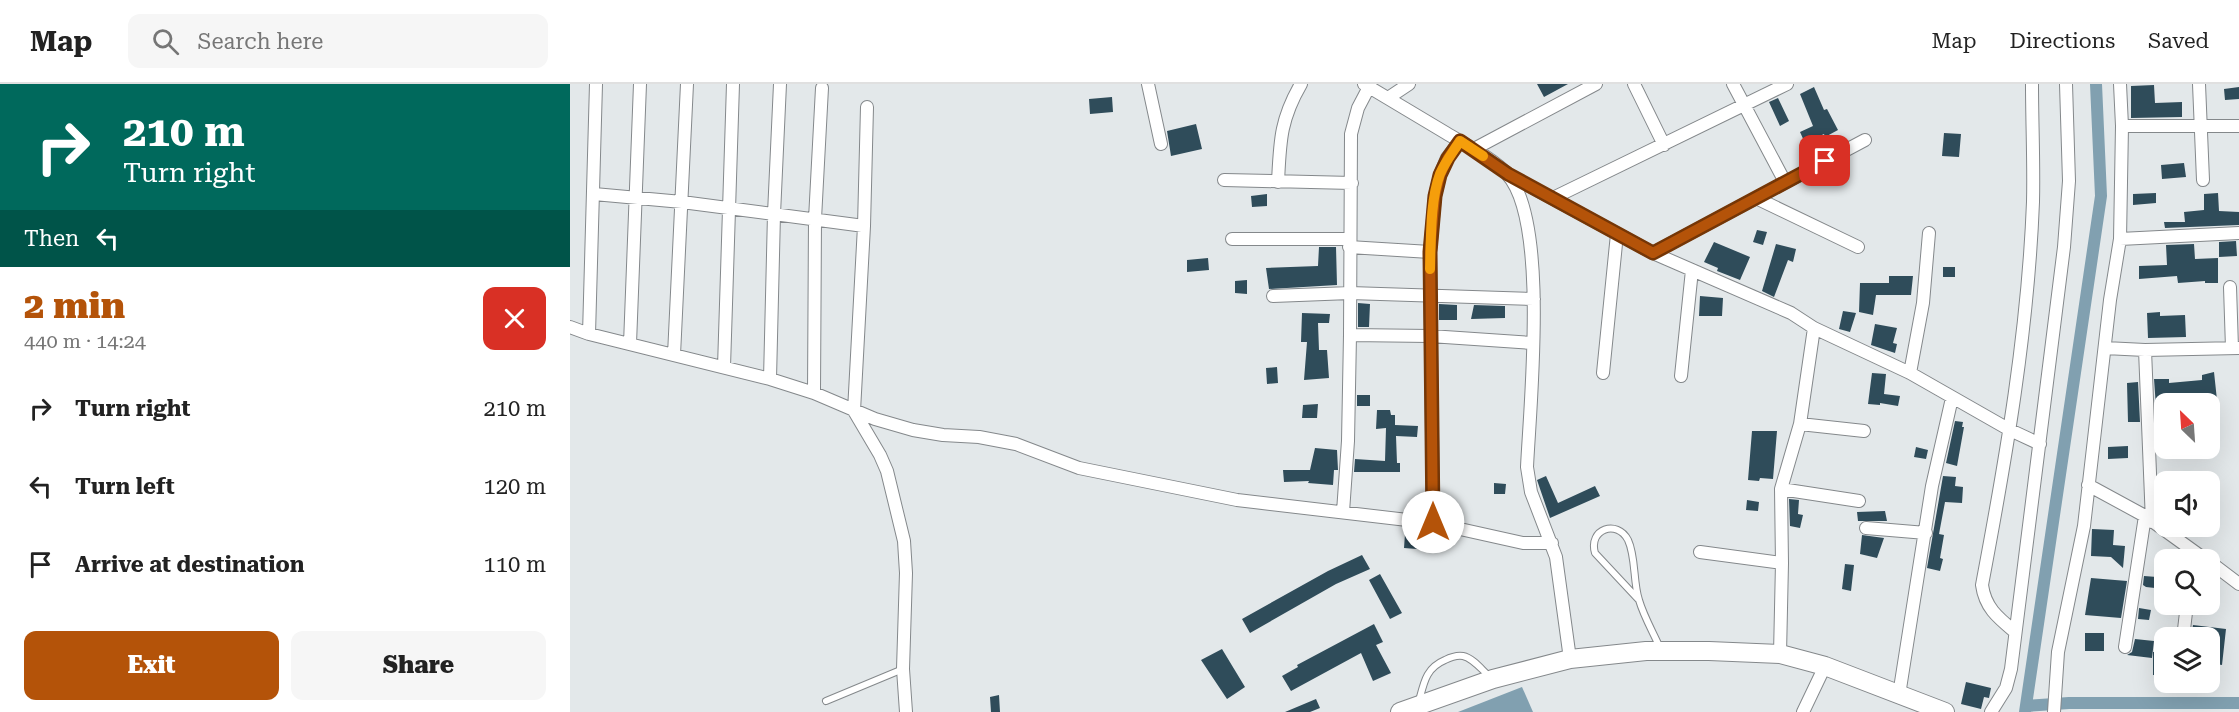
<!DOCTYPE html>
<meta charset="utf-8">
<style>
body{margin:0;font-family:"Roboto Serif",serif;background:#f6f6f6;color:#222;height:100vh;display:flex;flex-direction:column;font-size:22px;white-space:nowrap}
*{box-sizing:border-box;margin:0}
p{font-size:20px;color:#767676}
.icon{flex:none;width:33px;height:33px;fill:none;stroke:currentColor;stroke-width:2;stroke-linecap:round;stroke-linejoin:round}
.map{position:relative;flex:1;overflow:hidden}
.details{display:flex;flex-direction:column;background:#fff;width:570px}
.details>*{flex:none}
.hud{background:#00695c;color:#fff;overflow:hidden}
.needle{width:39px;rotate:335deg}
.buttons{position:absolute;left:1584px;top:309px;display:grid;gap:12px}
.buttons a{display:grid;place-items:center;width:66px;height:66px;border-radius:12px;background:#fff;box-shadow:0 6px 24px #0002;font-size:30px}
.pin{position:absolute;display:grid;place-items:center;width:51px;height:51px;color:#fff;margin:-26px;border-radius:12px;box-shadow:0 3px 9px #0006}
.me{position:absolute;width:66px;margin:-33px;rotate:0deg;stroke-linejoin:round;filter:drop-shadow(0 0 4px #0008)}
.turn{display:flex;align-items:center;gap:21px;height:126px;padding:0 24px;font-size:27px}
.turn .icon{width:78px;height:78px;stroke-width:2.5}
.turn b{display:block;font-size:42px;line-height:51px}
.then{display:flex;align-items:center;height:57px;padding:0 24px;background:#0003;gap:12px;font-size:22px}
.round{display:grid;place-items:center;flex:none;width:63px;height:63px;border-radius:12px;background:#f6f6f6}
.summary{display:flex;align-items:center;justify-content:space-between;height:102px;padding:0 24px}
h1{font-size:36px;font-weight:800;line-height:45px;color:#b45309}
.button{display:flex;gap:12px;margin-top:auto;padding:12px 24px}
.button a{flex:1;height:69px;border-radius:12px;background:#b45309;color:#fff;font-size:24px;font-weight:800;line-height:69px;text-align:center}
.button a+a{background:#f6f6f6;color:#222}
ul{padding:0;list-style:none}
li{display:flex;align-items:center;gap:18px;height:78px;padding:0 24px}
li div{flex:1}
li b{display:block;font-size:22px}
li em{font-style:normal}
header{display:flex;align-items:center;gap:36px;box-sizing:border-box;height:84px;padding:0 30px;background:#fff;border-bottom:2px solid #e0e0e0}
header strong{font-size:28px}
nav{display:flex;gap:33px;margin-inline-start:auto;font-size:21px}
.search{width:420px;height:54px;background:#f6f6f6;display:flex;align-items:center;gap:15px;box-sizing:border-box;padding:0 21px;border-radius:12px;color:#767676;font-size:22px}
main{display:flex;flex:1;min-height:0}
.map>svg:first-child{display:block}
</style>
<header>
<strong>Map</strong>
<div class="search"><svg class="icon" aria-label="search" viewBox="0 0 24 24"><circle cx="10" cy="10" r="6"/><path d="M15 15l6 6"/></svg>Search here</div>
<nav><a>Map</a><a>Directions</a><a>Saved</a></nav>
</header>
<main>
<section class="details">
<div class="hud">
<div class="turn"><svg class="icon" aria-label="right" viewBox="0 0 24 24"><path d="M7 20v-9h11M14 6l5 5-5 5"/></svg><div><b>210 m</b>Turn right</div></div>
<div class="then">Then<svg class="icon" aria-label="left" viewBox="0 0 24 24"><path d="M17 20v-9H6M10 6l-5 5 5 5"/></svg></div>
</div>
<div class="summary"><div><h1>2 min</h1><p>440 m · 14:24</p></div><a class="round" style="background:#d93025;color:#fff"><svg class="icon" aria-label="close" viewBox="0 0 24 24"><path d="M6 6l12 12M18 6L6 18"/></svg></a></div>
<ul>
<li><svg class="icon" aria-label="right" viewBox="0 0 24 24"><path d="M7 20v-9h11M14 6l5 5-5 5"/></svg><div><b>Turn right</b></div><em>210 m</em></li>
<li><svg class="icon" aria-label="left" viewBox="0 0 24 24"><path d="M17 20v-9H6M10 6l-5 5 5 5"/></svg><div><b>Turn left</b></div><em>120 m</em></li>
<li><svg class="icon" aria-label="arrive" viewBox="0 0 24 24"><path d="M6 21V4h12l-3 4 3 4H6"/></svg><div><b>Arrive at destination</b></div><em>110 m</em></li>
</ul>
<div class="button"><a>Exit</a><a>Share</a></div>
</section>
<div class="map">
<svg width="1669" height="628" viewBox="0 0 1669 628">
<rect width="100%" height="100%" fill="#e3e8ea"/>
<path fill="#81a0b0" d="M 952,603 L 963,628 L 888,628 Z"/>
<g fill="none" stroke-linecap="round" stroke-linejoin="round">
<path stroke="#81a0b0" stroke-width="12" d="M 1456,622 L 1499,619 L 1669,619
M 1455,628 L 1531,112 L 1526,0"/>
</g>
<path fill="#2f4c5a" d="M 967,0 L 998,0 L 974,13 Z
M 1584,1 L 1585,19 L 1612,18 L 1612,33 L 1561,34 L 1561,2 Z
M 1244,3 L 1254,26 L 1257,25 L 1268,46 L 1255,53 L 1254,50 L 1235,59 L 1230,48 L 1243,42 L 1230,10 Z
M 1669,3 L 1669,15 L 1655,16 L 1654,5 Z
M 542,13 L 543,28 L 520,30 L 519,15 Z
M 1208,14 L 1219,37 L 1210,42 L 1199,18 Z
M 626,40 L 632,65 L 601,72 L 597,47 Z
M 1374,49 L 1391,50 L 1389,73 L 1372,72 Z
M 1614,79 L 1616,93 L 1592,95 L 1591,81 Z
M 1586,109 L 1586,119 L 1563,121 L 1563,110 Z
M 1648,109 L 1649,127 L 1669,128 L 1669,141 L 1595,144 L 1594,138 L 1615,138 L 1614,128 L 1634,126 L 1634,110 Z
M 697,110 L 697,122 L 682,123 L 681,112 Z
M 1187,146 L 1197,148 L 1193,161 L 1183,158 Z
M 1666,157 L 1667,172 L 1649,173 L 1649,158 Z
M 1144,158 L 1180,173 L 1170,196 L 1147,187 L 1148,184 L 1134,178 Z
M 1206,160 L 1226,165 L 1223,178 L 1218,176 L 1204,213 L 1192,207 Z
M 1624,160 L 1625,175 L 1648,174 L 1648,199 L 1635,199 L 1635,197 L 1608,199 L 1607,192 L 1569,195 L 1569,182 L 1597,181 L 1596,161 Z
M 749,163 L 766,163 L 767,201 L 699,205 L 696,184 L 748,182 Z
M 638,174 L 639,186 L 617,188 L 617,176 Z
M 1373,183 L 1385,183 L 1385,193 L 1373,193 Z
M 1319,192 L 1343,192 L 1341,211 L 1306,211 L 1303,231 L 1289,228 L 1290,199 L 1319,199 Z
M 677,196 L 677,210 L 665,209 L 665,197 Z
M 1130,212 L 1153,214 L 1152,232 L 1129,232 Z
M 788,219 L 800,220 L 799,243 L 788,243 Z
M 869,220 L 887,221 L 887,236 L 869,236 Z
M 904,221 L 935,222 L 935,234 L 901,235 Z
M 1273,227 L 1286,229 L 1280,248 L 1269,245 Z
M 1590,228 L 1590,232 L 1615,231 L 1616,253 L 1578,254 L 1577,229 Z
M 732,229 L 760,230 L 759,239 L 748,239 L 749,266 L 757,266 L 759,294 L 734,296 L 737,258 L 731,258 Z
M 1305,240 L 1327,244 L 1323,259 L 1327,260 L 1325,269 L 1301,261 Z
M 707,283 L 708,299 L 697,300 L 696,284 Z
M 1644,288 L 1647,316 L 1594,320 L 1594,322 L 1586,323 L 1584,295 L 1599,295 L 1599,299 L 1632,296 L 1632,291 Z
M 1302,289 L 1316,290 L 1314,310 L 1330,312 L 1328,322 L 1310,319 L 1310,321 L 1298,320 Z
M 1568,298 L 1570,338 L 1558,338 L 1557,299 Z
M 787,311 L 800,311 L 800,322 L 787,322 Z
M 748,320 L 747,334 L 732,334 L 733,321 Z
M 807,326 L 820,326 L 821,331 L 825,331 L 825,341 L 848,342 L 847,353 L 826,352 L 827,379 L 830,379 L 830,388 L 784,388 L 785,375 L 815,377 L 816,344 L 806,345 Z
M 1385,337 L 1393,338 L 1392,343 L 1394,343 L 1387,382 L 1376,379 Z
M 1182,347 L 1207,347 L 1203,395 L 1190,394 L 1189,397 L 1178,396 Z
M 1558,362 L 1558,374 L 1538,375 L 1538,363 Z
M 1346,363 L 1358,366 L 1356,375 L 1344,373 Z
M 745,364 L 767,366 L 768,386 L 764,386 L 763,401 L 738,399 L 739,397 L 714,398 L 713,386 L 740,386 Z
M 976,392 L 988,419 L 1025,402 L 1030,412 L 980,434 L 967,396 Z
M 1373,392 L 1386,393 L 1385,402 L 1393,403 L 1392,419 L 1375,418 L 1369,450 L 1374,451 L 1370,474 L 1373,475 L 1370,487 L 1357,484 Z
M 924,399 L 936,400 L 935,410 L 924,410 Z
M 1219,415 L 1229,416 L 1228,430 L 1233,431 L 1230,444 L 1220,442 Z
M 1177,416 L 1189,418 L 1188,427 L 1176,426 Z
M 1315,427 L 1317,437 L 1288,437 L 1287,428 Z
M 1522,445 L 1544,446 L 1543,461 L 1555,462 L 1553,484 L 1541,473 L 1521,472 Z
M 835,450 L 848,451 L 848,454 L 861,455 L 860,466 L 834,464 Z
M 1292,451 L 1314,454 L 1307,474 L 1290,470 Z
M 792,471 L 800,485 L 766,500 L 680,549 L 672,535 L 758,487 Z
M 1275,480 L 1284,481 L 1281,507 L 1272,505 Z
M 810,490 L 832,529 L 820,535 L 799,496 Z
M 1574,492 L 1587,493 L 1585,504 L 1576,503 L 1573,501 Z
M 1521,494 L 1557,497 L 1551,534 L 1515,531 Z
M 1569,524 L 1581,526 L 1579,536 L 1568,535 Z
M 804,540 L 813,558 L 806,561 L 821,589 L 803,597 L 791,569 L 721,607 L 712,592 L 728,583 L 727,581 Z
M 1623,541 L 1656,545 L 1652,581 L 1640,579 L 1640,554 L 1621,554 Z
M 1515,549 L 1534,549 L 1534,567 L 1515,567 Z
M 1565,555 L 1584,557 L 1582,574 L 1557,571 L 1562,568 Z
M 652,565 L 675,603 L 657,615 L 631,576 Z
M 1583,568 L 1594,568 L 1594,592 L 1583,591 Z
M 1396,598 L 1421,604 L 1419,614 L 1414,613 L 1411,625 L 1391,620 Z
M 429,611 L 430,628 L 421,628 L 420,613 Z
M 746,615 L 750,624 L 740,628 L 715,628 Z"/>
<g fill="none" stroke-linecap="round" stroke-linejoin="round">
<defs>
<path id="service" d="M 1068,515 L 1025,469 C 1018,445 1047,435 1058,456 C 1066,473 1063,498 1069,516 C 1074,533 1083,548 1090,564
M 256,617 L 333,585
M 849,617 C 854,598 856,584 875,576 C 881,573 887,571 893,572 C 903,574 912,586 919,592"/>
<path id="minor" d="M 578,0 L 591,60
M 794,0 C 821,16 849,33 876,49 C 894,60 924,75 937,90 C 979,136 960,319 957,383 L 961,408 L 986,473 L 1000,575
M 1064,0 L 1094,61
M 1163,0 L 1215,98
M 1629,0 L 1633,96
M 818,14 L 839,0
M 297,23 L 294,142 L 284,327 L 310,371 L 317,387 L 334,457 L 336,489 L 333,585 L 336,628
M 1552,42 L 1669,42
M 904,65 L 1026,0
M 939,91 L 1083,169 L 1221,229 L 1244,244 L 1340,289 L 1440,346 L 1470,360
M 654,96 L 782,99
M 708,98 C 710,58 710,36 731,0
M 24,110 L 112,118 L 294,142
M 983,114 L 1217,0
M 1186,114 L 1288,163
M 662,155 L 780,155
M 1550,155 L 1669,149
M 779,163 L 860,168
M 1083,169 L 1295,56
M 1660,203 L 1662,264
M 703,212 L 780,209 L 964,215
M 0,243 L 19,250 L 200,295 L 244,309 L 305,335 L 343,346 L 373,351 L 409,353 L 446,360 L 509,384 L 667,416 L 863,439 L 953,459 L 982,459
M 19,250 L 26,0
M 780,251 L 860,252 L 962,259
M 60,260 L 70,0
M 1535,264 L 1575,266 L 1669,264
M 1575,266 L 1582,438
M 104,271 L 117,0
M 154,283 L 163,0
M 1033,289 L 1047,150
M 1340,289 L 1353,219 L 1359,149
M 1111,292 L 1122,186
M 200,295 L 204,130 L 210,0
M 244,309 L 245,135 L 252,4
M 1230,340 L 1294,347
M 1518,401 L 1575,432 L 1636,476
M 1211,405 L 1289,417
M 773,428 L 778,357 L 780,251 L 781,50 L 788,24 L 799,3
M 863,439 L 860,168 L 865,112 L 870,91 L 877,74 L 890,57
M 1296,444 L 1356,449
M 1130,468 L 1212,479
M 1640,478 L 1669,500
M 1444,547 C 1427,533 1415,523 1412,501 C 1436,374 1458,247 1463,118 C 1464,79 1462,39 1462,0
M 1613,554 L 1617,520
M 1555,563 L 1575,432
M 1210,570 L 1212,479 L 1211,405 L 1230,340 L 1244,244
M 1329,611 L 1362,402 L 1382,314
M 1233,628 L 1255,582
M 1421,628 L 1436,604 L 1441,585 L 1494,163 L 1499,97 L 1496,0
M 1484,628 L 1488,568 L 1514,442 L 1540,216 L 1550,155 L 1552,42 L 1550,0"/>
<path id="secondary" d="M 830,628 L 923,595 L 1000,575 L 1076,567 L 1139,567 L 1210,570 L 1255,582 L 1375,628"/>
</defs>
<use href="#service" stroke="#84888b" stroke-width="8"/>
<use href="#minor" stroke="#84888b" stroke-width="14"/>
<use href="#secondary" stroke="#84888b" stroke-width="20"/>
<use href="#service" stroke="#fff" stroke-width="6"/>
<use href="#minor" stroke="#fff" stroke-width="12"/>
<use href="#secondary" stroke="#fff" stroke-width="18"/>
</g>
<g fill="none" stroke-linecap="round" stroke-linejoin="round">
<defs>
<path id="route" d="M 863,438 L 860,168 L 865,112 L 870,91 L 878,74 L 890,57 L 938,90 L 1083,169 L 1255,77"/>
</defs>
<use href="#route" stroke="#753606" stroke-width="15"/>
<use href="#route" stroke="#b45309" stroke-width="10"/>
<path stroke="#f59e0b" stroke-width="10" d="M 860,185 C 861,157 860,116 870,90 C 875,78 883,68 890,57 L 913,72"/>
</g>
</svg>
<div class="buttons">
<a><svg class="needle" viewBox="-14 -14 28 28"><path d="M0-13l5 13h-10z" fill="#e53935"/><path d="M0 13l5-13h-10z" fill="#767676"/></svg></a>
<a><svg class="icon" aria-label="sound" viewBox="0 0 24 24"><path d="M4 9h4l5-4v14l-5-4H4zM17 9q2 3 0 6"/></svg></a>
<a><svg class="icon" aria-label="search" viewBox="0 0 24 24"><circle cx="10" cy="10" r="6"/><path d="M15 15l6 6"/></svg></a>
<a><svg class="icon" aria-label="layers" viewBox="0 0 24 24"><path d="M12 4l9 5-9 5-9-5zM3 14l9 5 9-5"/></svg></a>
</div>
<div class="pin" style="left:1255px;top:77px;background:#d93025"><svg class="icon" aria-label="arrive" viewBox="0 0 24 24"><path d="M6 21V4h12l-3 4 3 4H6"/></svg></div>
<svg class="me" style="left:863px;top:438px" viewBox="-20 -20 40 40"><circle r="19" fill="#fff"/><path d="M0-13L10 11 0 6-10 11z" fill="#b45309"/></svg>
</div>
</main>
